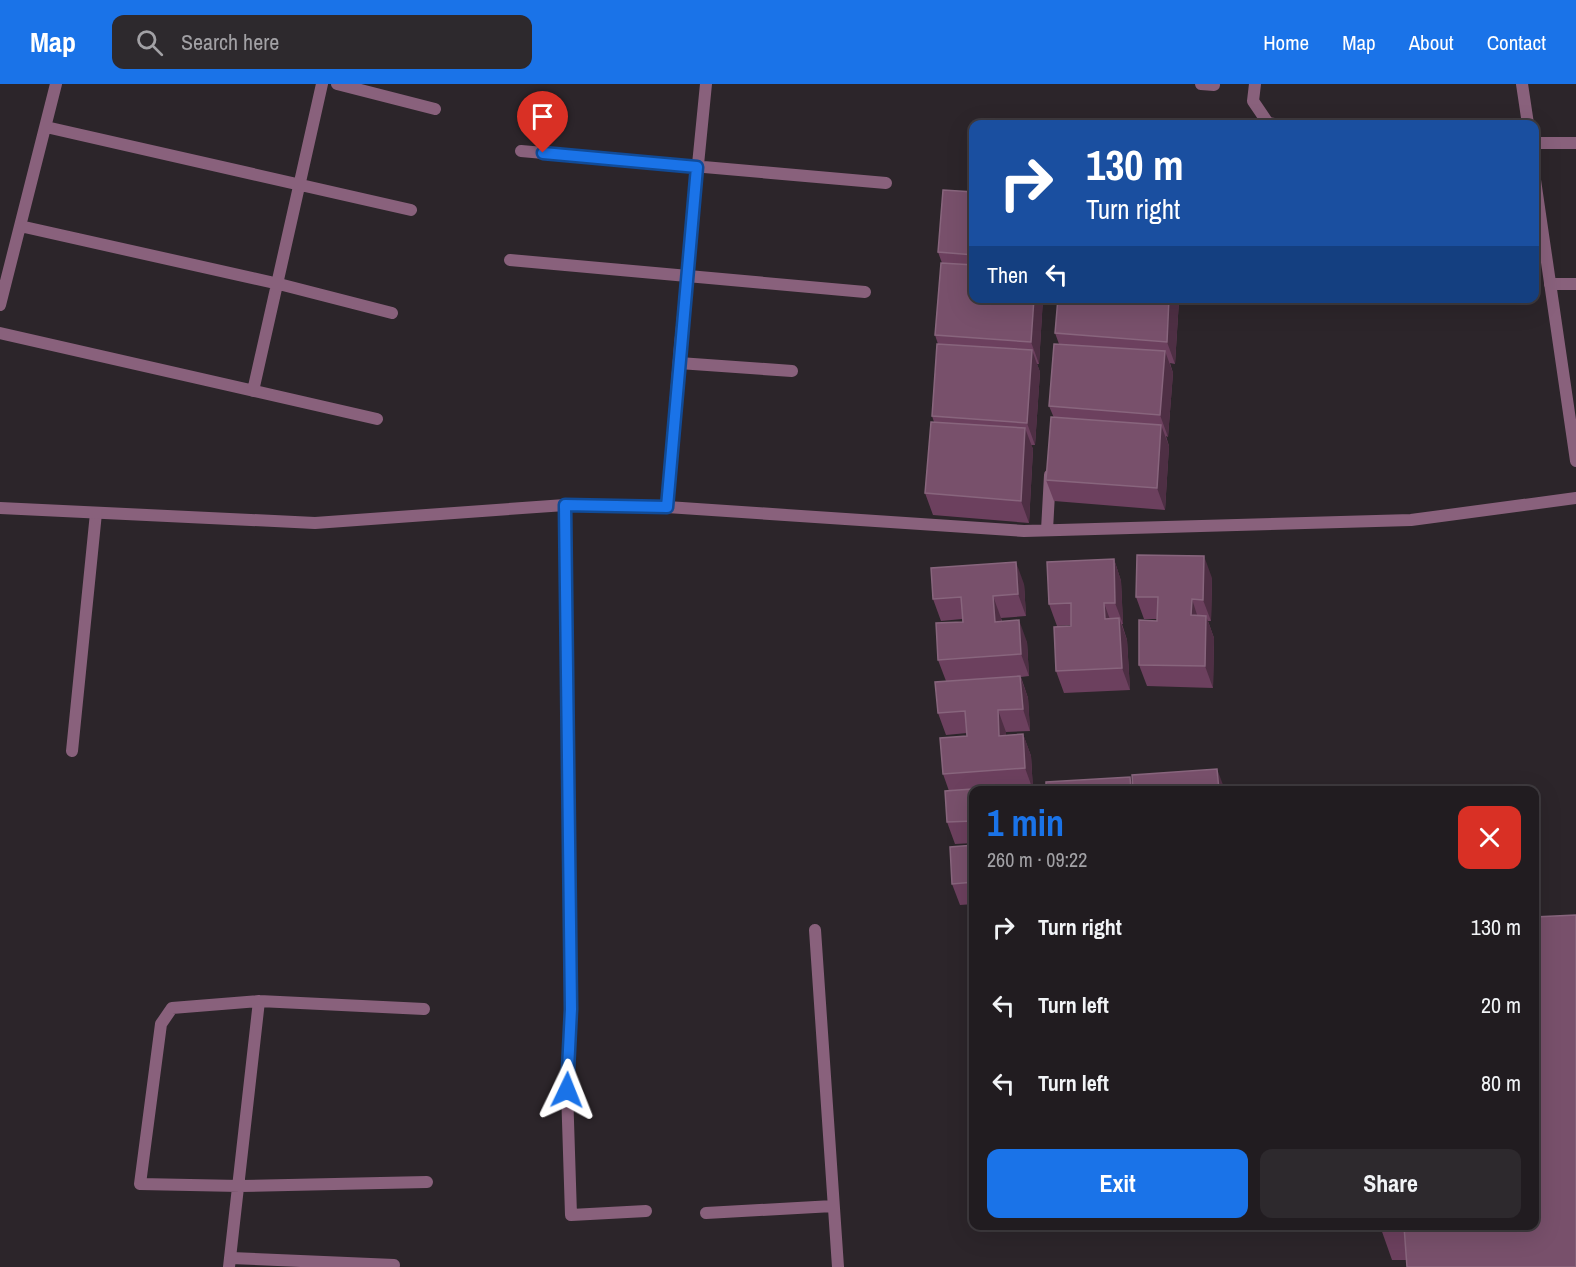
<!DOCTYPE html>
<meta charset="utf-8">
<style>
body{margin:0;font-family:"Archivo Narrow",sans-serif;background:#2d292d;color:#f1f3f6;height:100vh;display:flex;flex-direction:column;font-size:22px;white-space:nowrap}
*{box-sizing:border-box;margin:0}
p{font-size:20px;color:#a2a1a5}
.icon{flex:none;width:33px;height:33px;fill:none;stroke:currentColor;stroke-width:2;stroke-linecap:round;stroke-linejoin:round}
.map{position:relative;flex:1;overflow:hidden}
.side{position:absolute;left:969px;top:702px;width:570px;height:444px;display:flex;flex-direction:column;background:#211c20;border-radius:12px;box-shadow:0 6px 24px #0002,0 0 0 2px #3e3a3e}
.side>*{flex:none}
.banner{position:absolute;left:969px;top:36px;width:570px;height:183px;border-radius:12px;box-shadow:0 6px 24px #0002,0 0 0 2px #3e3a3e;background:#1a4fa0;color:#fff;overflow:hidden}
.pin{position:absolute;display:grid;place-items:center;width:51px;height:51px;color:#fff;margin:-62px -26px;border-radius:50% 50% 50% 0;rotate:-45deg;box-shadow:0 0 6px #0007}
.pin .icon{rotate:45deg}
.me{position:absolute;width:66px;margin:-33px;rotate:2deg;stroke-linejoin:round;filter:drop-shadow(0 0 4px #0008)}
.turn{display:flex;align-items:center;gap:21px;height:126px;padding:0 18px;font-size:27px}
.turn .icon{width:78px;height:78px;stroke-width:2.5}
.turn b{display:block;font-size:42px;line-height:51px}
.then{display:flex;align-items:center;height:57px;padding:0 18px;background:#0003;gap:12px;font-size:22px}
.round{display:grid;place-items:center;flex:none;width:63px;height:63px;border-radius:12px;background:#2d292d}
.headline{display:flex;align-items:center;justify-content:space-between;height:102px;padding:0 18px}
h1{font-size:36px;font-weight:700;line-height:45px;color:#1a73e8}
.button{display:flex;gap:12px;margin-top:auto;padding:12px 18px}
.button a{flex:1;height:69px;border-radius:12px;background:#1a73e8;color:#fff;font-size:24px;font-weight:700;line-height:69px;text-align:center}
.button a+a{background:#2d292d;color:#f1f3f6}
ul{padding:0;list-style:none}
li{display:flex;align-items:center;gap:18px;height:78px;padding:0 18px}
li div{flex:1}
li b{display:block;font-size:22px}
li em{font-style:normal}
header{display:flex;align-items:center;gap:36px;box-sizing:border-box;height:84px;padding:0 30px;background:#1a73e8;color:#fff}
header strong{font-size:28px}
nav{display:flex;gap:33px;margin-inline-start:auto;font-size:21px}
.search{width:420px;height:54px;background:#2d292d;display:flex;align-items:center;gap:15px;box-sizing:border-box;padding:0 21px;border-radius:12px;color:#a2a1a5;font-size:22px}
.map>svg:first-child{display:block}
</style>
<header>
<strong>Map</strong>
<div class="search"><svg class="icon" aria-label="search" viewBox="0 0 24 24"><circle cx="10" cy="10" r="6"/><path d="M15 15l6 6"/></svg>Search here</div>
<nav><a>Home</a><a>Map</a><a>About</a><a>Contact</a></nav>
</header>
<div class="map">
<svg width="1576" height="1183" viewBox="0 0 1576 1183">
<rect width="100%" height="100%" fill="#2c252a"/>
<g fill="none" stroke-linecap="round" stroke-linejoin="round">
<path stroke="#89617c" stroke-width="12" d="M 337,0 L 435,25
M 46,43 L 411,126
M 521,67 L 886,99
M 20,142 L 279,200 L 392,229
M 510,176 L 865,208
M 1550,200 L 1576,200
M 0,221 L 56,0
M 0,249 L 377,335
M 680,262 L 706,0
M 253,307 L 322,0
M 72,667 L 96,429
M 424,925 L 259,917 L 172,924 L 161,940 L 140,1100 L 240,1102 L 427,1098
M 231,1174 L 394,1181
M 229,1183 L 259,917"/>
<path stroke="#89617c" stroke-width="12" d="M 1201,0 L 1214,1
M 1255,0 L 1253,17 L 1268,39 L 1274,40
M 1522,0 L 1528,40
M 1534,59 L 1576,59
M 1534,89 L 1576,377
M 679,279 L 792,287
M 565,421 L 571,925 L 567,1006 L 571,1131 L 646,1127
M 667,423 L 680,262
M 0,424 L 315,439 L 565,421 L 667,423 L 1024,447 L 1411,436 L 1576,414
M 1047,446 L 1050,391
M 815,846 L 838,1183
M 706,1129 L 833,1122"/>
</g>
<path fill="#6c405e" d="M 974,108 L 974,214 L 1043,214 L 1039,280 L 1037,280 L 1040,288 L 1035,361 L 1031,361 L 1033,365 L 1029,439 L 933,431 L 925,409 L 934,338 L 932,332 L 938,260 L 935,251 L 942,179 L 938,168 Z
M 1179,216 L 1175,280 L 1170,279 L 1173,289 L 1168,353 L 1166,352 L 1169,362 L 1165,426 L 1054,417 L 1046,396 L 1054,334 L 1049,322 L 1059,260 L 1055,249 Z
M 1114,475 L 1121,497 L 1123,540 L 1122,540 L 1127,556 L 1130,606 L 1064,609 L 1056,587 L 1071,541 L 1057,542 L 1049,520 Z
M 1212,494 L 1211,537 L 1208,537 L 1214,554 L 1213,604 L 1147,602 L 1139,581 L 1157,535 L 1144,535 L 1136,513 Z
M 1024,500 L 1026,532 L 1001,534 L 1002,537 L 1027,558 L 1029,592 L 1021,593 L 1028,614 L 1030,647 L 1006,648 L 1006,651 L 1023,650 L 1031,672 L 1033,706 L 974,706 L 974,759 L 955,760 L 947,738 L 949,707 L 943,690 L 967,652 L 967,649 L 946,651 L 938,629 L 946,597 L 938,576 L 963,538 L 962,535 L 941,537 L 933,515 Z
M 974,761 L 974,820 L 960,821 L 952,800 Z
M 1380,1142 L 1534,1142 L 1406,1176 L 1392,1176 Z"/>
<path fill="#4e2f44" d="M 1034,214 L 1043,214 L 1039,280 L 1031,258 Z
M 1169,214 L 1178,214 L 1179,216 L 1175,280 L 1167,258 Z
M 1032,266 L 1040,288 L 1035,361 L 1027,339 Z
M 1165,267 L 1173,289 L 1168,353 L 1160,331 Z
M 1161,341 L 1169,362 L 1165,426 L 1157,404 Z
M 1025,344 L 1033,365 L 1029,439 L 1021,417 Z
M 1204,472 L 1212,494 L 1211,537 L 1203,516 Z
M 1114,475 L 1121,497 L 1123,540 L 1115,519 Z
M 1016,478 L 1024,500 L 1026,532 L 1018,510 Z
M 993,512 L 1001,534 L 1003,559 L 995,538 Z
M 1192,515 L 1199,537 L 1191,531 Z
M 1104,519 L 1112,541 L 1105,535 Z
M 1206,532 L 1214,554 L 1213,604 L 1205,582 Z
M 1119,534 L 1127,556 L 1130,606 L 1122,584 Z
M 1019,536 L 1027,558 L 1029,592 L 1021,570 Z
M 1020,592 L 1028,614 L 1030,647 L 1023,625 Z
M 998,626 L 1006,648 L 1007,674 L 999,652 Z
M 1023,650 L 1031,672 L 1033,706 L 1025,684 Z
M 1217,685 L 1225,706 L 1219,706 Z
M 1130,693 L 1135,706 L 1131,706 Z"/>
<path fill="#78506b" stroke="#88657d" stroke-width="1.5" d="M 943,106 L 974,108 L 974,171 L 938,168 Z
M 941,179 L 974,181 L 974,214 L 1034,214 L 1031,258 L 935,251 Z
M 1058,214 L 1169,214 L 1167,258 L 1055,249 Z
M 937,260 L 1032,266 L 1027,339 L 932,332 Z
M 1054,260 L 1165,267 L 1160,331 L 1049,322 Z
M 1051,333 L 1161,341 L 1157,404 L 1046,396 Z
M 931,338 L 1025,344 L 1021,417 L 925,409 Z
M 1137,471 L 1204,472 L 1203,516 L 1192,515 L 1191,531 L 1206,532 L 1205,582 L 1139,581 L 1139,536 L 1157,537 L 1158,513 L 1136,513 Z
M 1114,475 L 1115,519 L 1104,519 L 1105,535 L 1119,534 L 1122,584 L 1056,587 L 1054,543 L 1071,542 L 1071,519 L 1049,520 L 1047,478 Z
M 1016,478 L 1018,510 L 993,512 L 995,538 L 1019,536 L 1021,570 L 938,576 L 936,539 L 963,538 L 961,513 L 933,515 L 931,484 Z
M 1020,592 L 1023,625 L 998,626 L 999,652 L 1023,650 L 1025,684 L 943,690 L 940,654 L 967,652 L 965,627 L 938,629 L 935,598 Z
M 1217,685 L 1219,706 L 1133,706 L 1132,691 Z
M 1130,693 L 1131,706 L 1046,706 L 1046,698 Z
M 1030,701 L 1030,706 L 974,706 L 974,737 L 947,738 L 945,707 Z
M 974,761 L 974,798 L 952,800 L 950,763 Z
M 1576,831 L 1576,1183 L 1407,1183 L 1404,1142 L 1534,1142 L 1534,833 Z"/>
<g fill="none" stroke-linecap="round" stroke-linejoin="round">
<defs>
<path id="route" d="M 543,69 L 697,83 L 667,423 L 565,421 L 571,925 L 567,1006"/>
</defs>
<use href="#route" stroke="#114b97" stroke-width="15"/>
<use href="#route" stroke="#1a73e8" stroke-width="10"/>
</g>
</svg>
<div class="pin" style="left:543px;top:69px;background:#d93025"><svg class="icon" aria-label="arrive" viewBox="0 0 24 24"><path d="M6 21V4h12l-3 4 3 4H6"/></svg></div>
<svg class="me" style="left:567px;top:1006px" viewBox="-20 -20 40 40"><path d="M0-17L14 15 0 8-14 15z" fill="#1a73e8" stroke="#fff" stroke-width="4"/></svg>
<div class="banner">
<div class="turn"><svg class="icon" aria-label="right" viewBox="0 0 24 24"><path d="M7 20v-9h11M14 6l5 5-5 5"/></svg><div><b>130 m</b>Turn right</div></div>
<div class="then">Then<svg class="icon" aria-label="left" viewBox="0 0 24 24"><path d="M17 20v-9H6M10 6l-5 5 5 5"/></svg></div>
</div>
<section class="side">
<div class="headline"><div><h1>1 min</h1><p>260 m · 09:22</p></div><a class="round" style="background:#d93025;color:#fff"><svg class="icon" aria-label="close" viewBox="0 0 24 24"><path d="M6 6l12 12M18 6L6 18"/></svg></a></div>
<ul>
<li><svg class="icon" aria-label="right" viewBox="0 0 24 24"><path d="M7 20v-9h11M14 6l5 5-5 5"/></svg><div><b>Turn right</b></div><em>130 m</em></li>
<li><svg class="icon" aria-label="left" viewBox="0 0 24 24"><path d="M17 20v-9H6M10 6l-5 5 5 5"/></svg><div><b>Turn left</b></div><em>20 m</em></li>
<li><svg class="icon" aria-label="left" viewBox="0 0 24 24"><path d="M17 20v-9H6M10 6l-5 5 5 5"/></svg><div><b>Turn left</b></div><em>80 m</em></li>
</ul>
<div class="button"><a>Exit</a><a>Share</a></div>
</section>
</div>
